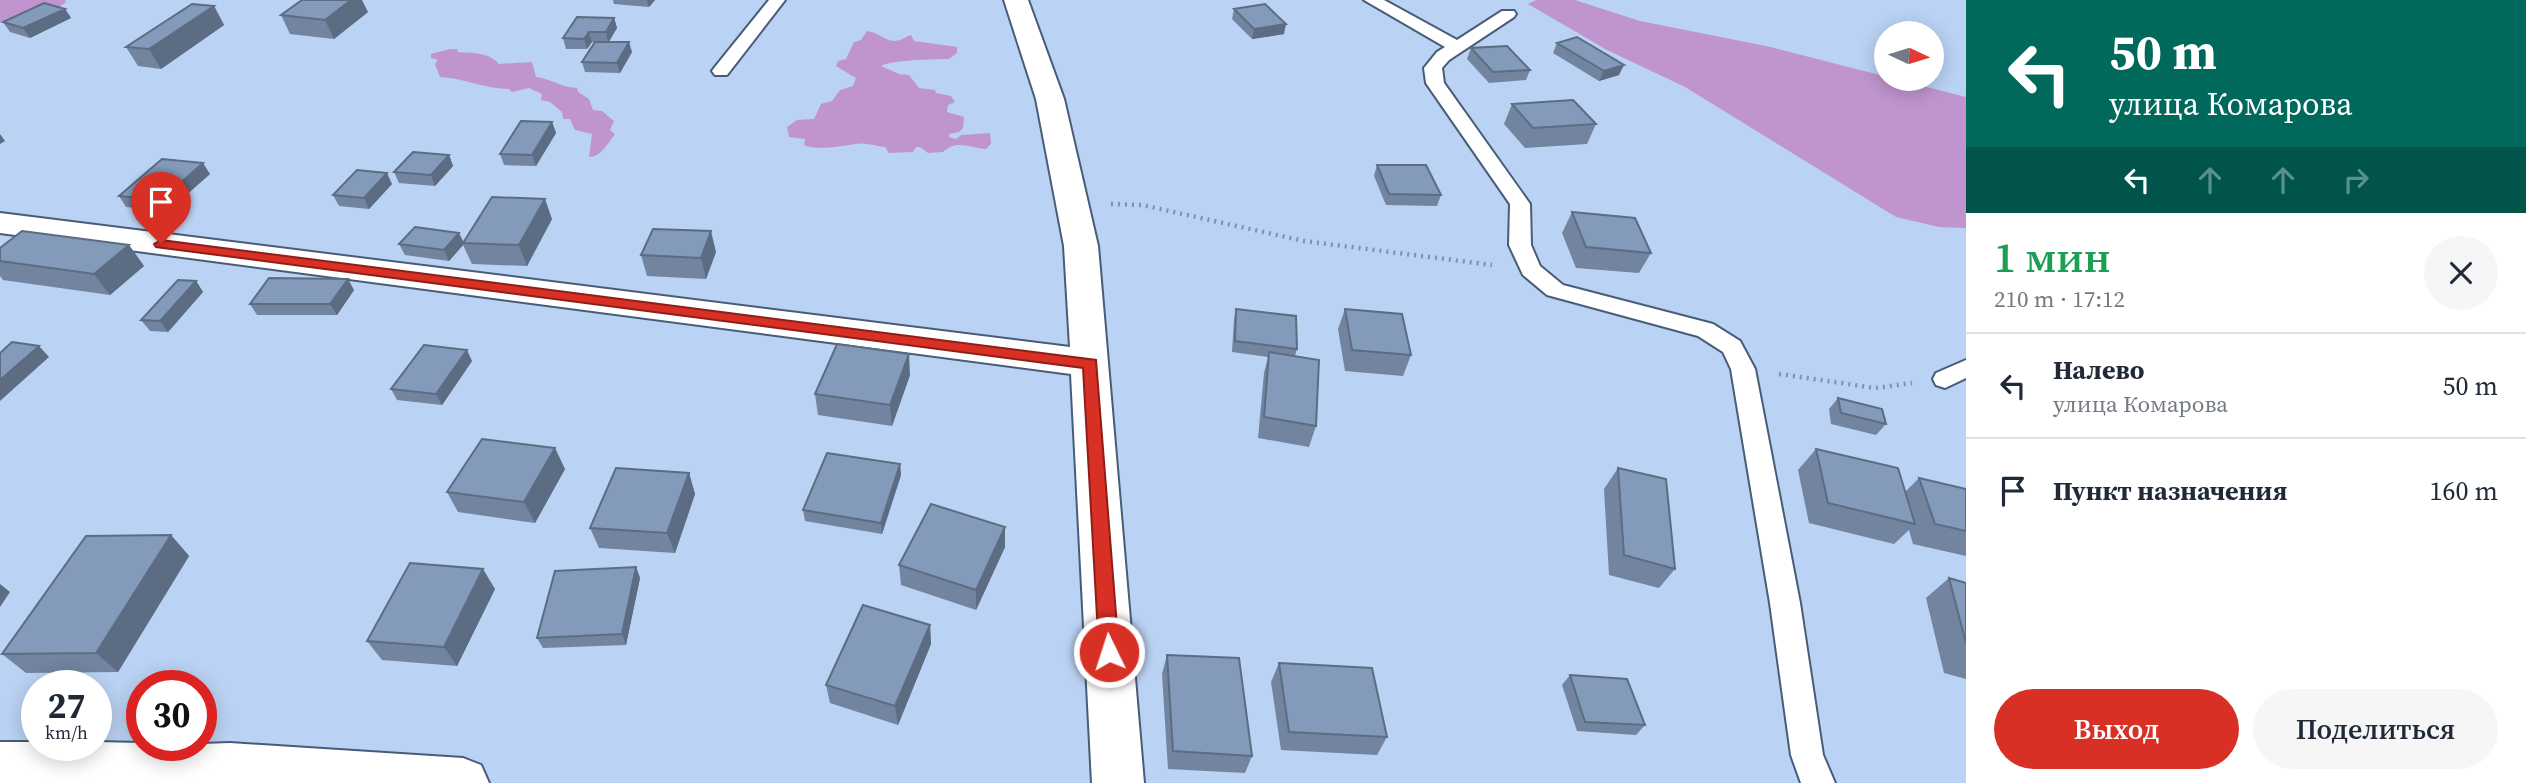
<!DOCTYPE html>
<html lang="ru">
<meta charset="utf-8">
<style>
body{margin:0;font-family:"Source Serif 4",serif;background:#f6f6f7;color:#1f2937;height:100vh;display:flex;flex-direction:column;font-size:26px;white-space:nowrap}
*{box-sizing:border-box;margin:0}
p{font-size:23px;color:#747a83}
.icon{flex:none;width:38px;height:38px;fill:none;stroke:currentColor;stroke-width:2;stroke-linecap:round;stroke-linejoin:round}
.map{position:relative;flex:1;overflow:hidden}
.side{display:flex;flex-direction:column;background:#fff;width:560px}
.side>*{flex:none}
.top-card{background:#00695c;color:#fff;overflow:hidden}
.needle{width:46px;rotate:94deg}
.fabs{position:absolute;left:1874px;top:21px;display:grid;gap:14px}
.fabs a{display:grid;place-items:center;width:70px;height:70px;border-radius:50%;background:#fff;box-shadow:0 4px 18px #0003;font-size:35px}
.speed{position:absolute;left:21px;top:670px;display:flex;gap:14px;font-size:35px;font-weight:700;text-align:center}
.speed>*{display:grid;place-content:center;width:91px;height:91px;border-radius:50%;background:#fff;box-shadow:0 4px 18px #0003;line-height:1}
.speed small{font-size:18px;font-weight:400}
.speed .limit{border:10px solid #d22;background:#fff;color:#111}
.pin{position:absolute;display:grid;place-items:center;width:60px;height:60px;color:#fff;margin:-72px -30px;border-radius:50% 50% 50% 0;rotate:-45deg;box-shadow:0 0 7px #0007}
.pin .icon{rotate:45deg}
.me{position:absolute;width:77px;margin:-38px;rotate:356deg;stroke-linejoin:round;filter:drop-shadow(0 0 5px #0008)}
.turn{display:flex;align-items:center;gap:24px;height:147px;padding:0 28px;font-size:32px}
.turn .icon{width:91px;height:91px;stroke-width:2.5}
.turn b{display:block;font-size:49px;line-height:60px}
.lanes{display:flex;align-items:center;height:66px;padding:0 28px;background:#0003;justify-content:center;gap:35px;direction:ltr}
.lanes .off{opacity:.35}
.round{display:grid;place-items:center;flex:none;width:74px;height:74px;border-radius:37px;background:#f6f6f7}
.summary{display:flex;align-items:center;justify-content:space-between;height:119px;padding:0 28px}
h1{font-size:42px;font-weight:600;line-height:52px;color:#1e9e55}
.cta{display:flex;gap:14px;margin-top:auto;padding:14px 28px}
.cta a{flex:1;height:80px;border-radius:42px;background:#d93025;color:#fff;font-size:28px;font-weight:600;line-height:80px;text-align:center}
.cta a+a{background:#f6f6f7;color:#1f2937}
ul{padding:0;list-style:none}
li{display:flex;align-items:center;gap:21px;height:105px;padding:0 28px;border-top:2px solid #e0e1e3}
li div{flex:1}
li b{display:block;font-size:26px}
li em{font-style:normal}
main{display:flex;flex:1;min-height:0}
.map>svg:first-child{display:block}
</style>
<main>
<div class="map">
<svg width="1966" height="783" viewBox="0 0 1966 783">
<rect width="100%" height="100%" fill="#bad2f3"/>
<path fill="#c095cf" d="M 0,0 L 65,0 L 66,2 L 54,11 L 0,22 Z
M 1536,0 L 1575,0 L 1640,21 L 1766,46 L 1966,97 L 1966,228 L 1939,227 L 1896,217 L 1685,87 L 1607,50 L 1528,4 Z
M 867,31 C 878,32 885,41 894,41 C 901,41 905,37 911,35 L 914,41 L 957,47 L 957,53 L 949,59 C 935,59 889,60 881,66 L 899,74 L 909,75 L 919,88 L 935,90 L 936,93 L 951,96 L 955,102 L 948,105 L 947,112 L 964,117 L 963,128 L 959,132 L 949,134 L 949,137 L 956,139 L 961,135 L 990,133 L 991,144 L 986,149 C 969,148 957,139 943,152 L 928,153 L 920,147 L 916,147 L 913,152 L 889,153 L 885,147 C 876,146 864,142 855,144 C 843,146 815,151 804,145 L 805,139 L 789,137 L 787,127 L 797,120 L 814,119 L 821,104 L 832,101 L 840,90 L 853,86 L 856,78 L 836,66 L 838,61 L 846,59 L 854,42 L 861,40 Z
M 450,49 L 457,49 L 458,52 C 472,53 489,52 499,64 L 532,62 L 536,77 C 551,79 563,88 577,88 L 578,92 L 589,99 L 593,110 L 602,111 L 614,121 L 610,130 L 615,134 C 608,143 601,157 589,157 L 592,134 L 575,130 L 570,119 L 563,119 L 562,112 L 550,102 L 541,100 L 542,94 L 529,88 L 512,92 L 509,89 C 485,89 464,78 440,77 L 435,64 L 438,60 L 431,58 L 431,54 Z"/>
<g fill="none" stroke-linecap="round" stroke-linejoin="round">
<defs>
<path id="service" d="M 769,0 L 785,0 L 727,75 L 715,75 L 712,71 L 715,67 Z
M 1364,0 L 1384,0 L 1457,40 L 1502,11 L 1514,11 L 1516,14 L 1514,17 L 1449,60 L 1442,68 L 1444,83 L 1530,204 L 1531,245 L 1540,266 L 1563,285 L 1713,324 L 1740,341 L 1755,369 L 1800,603 L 1823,755 L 1835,783 L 1801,783 L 1791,755 L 1770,603 L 1731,369 L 1723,352 L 1698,336 L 1547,295 L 1523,275 L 1509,245 L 1510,204 L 1426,83 L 1424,68 L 1437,52 L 1445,47 Z
M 1966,360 L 1966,378 L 1945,388 L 1936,385 L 1933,379 L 1936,373 Z"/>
<path id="minor" d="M 1004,0 L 1028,0 L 1064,99 L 1098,246 L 1144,783 L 1092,783 L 1071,374 L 0,233 L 0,213 L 1070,347 L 1064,246 L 1036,99 Z
M 0,742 L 37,742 L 37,746 L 96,746 L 96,742 L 142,743 L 142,746 L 230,743 L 463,758 L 481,765 L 489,783 L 0,783 Z"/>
</defs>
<use href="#service" stroke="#485c78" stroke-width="4"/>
<use href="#minor" stroke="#485c78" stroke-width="4"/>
<path stroke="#7f92ac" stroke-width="4.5" stroke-dasharray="2 5" stroke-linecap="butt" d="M 1111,204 L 1142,205 L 1304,241 L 1492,265
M 1779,374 L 1875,388 L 1912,383"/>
<use href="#service" fill="#fff" fill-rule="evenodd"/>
<use href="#minor" fill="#fff" fill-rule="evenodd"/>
</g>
<path fill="#7284a0" d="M 613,0 L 655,0 L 649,7 L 614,4 Z
M 214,6 L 224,25 L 161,69 L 138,66 L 126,47 Z
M 65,9 L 71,18 L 30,38 L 10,32 L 3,22 Z
M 1234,9 L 1284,34 L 1252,39 L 1232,19 Z
M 368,12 L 334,39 L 290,34 L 281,15 Z
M 614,18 L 617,28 L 609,42 L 632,52 L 620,73 L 585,72 L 582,62 L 594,42 L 592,42 L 587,49 L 566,49 L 563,38 Z
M 1557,43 L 1619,75 L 1599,81 L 1553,53 Z
M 1471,48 L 1530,70 L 1526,80 L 1489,83 L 1467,59 Z
M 1512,104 L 1596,124 L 1587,144 L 1525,148 L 1504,124 Z
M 552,122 L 556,133 L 536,166 L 504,165 L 500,154 Z
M 449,155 L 453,166 L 435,186 L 399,183 L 394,172 Z
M 1377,165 L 1441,195 L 1437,206 L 1386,205 L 1374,176 Z
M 210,174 L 168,211 L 126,207 L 119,196 Z
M 392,184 L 369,209 L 339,206 L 333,195 Z
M 1572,212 L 1651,253 L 1639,273 L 1576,268 L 1562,233 Z
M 552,219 L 527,266 L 472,264 L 463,245 L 449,261 L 405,255 L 399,244 L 463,242 Z
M 129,245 L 144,266 L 110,295 L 3,280 L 0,276 L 0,248 Z
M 716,252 L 706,279 L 647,276 L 641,255 Z
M 196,281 L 203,292 L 168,332 L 150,331 L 141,320 Z
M 354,290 L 337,315 L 257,315 L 250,304 Z
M 1236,309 L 1297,349 L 1295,356 L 1316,426 L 1309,447 L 1258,438 L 1264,373 L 1268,357 L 1232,352 L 1234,320 Z
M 1345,309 L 1411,355 L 1403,376 L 1345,371 L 1338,329 Z
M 472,361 L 442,405 L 397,400 L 391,389 Z
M 910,375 L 892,426 L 818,415 L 815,394 Z
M 1838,398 L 1886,424 L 1876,435 L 1831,424 L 1829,409 Z
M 1816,449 L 1905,492 L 1919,478 L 1966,489 L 1966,556 L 1913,544 L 1909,530 L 1894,544 L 1809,523 L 1798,470 Z
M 900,464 L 901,475 L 882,534 L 805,521 L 803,510 Z
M 1618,468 L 1675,569 L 1659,588 L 1609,575 L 1604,489 Z
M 565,469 L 535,523 L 458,512 L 447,492 Z
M 689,473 L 695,494 L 675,553 L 599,548 L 590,528 Z
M 171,535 L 189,556 L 118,672 L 26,673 L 2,654 Z
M 1005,547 L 976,610 L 901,585 L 899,565 Z
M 636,567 L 640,578 L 626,645 L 543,648 L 537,638 Z
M 1949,578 L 1966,583 L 1966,679 L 1944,673 L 1926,598 Z
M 495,589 L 457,666 L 382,660 L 367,641 Z
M 930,625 L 931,644 L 898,725 L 830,703 L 826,685 Z
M 1167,655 L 1252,756 L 1245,773 L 1168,769 L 1162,674 Z
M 1279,663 L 1387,737 L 1377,755 L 1281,750 L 1271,682 Z
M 1570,675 L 1645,725 L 1636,735 L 1577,731 L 1562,685 Z"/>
<path fill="#5c6c82" d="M 351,0 L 362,0 L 368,12 L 334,39 L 325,20 Z
M 647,0 L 655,0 L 649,7 Z
M 214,6 L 224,25 L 161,69 L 149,49 Z
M 65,9 L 71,18 L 30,38 L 23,28 Z
M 614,18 L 617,28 L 608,42 L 606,32 Z
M 1286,24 L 1284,34 L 1252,39 L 1254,29 Z
M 589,32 L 592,42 L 587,49 L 584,39 Z
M 629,42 L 632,52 L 620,73 L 617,63 Z
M 1624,65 L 1619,75 L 1599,81 L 1604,71 Z
M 552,122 L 556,133 L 536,166 L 532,155 Z
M 0,134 L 5,141 L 0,144 Z
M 449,155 L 453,166 L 435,186 L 431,175 Z
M 203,163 L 210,174 L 168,211 L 161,200 Z
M 387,173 L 392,184 L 369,209 L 364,198 Z
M 545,199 L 552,219 L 527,266 L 519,245 Z
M 711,231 L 716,252 L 706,279 L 701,258 Z
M 459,233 L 464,243 L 463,243 L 463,245 L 449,261 L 444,250 Z
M 129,245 L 144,266 L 110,295 L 94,274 Z
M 348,279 L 354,290 L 337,315 L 330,304 Z
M 196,281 L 203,292 L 168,332 L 160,321 Z
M 39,346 L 49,357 L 0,401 L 0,380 Z
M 467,350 L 472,361 L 442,405 L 436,394 Z
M 909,354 L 910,375 L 892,426 L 890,405 Z
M 555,448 L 565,469 L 535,523 L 524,502 Z
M 900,464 L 901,475 L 882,534 L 881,523 Z
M 689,473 L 695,494 L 675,553 L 667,533 Z
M 1005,527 L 1005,547 L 976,610 L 976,590 Z
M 171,535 L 189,556 L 118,672 L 96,653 Z
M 636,567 L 640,578 L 626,645 L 622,634 Z
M 483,569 L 495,589 L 457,666 L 444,647 Z
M 0,584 L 10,592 L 0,607 Z
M 930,625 L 931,644 L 898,725 L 895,706 Z"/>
<path fill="#849aba" stroke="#5c6c82" stroke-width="2" d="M 302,0 L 351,0 L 325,20 L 281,15 Z
M 44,3 L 65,9 L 23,28 L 3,22 Z
M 192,4 L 214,6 L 149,49 L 126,47 Z
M 1265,4 L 1286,24 L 1254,29 L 1234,9 Z
M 577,17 L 614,18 L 606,32 L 589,32 L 584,39 L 563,38 Z
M 1577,37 L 1624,65 L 1604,71 L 1557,43 Z
M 595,42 L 629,42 L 617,63 L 582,62 Z
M 1507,46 L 1530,70 L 1493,72 L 1471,48 Z
M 1573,100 L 1596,124 L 1533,128 L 1512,104 Z
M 521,121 L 552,122 L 532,155 L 500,154 Z
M 413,152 L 449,155 L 431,175 L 394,172 Z
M 162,159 L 203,163 L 161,200 L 119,196 Z
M 1377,165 L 1426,165 L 1441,195 L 1389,194 Z
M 357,170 L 387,173 L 364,198 L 333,195 Z
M 492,197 L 545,199 L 519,245 L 463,243 Z
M 1572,212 L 1635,218 L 1651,253 L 1586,247 Z
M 415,227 L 459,233 L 444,250 L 399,244 Z
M 653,229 L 711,231 L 701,258 L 641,255 Z
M 22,231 L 129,245 L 94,274 L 0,261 L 0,248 Z
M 269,278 L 348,279 L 330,304 L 250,304 Z
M 178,280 L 196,281 L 160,321 L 141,320 Z
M 1236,309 L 1296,316 L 1297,349 L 1235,341 Z
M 1345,309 L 1402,314 L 1411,355 L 1352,350 Z
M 12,342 L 39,346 L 0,380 L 0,353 Z
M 837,344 L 909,354 L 890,405 L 815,394 Z
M 424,345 L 467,350 L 436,394 L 391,389 Z
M 1269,352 L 1319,360 L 1316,426 L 1264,417 Z
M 1838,398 L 1882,409 L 1886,424 L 1841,413 Z
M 482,439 L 555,448 L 524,502 L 447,492 Z
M 1816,449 L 1898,468 L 1915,524 L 1828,503 Z
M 827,453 L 900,464 L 881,523 L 803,510 Z
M 616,468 L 689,473 L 667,533 L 590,528 Z
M 1618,468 L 1666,479 L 1675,569 L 1624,555 Z
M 1919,478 L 1966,489 L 1966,531 L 1935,524 Z
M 931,504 L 1005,527 L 976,590 L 899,565 Z
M 171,535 L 96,653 L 2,654 L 86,536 Z
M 410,563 L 483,569 L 444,647 L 367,641 Z
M 636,567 L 622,634 L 537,638 L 555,571 Z
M 1949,578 L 1966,583 L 1966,643 Z
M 863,605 L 930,625 L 895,706 L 826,685 Z
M 1167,655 L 1239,658 L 1252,756 L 1173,751 Z
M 1279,663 L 1372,668 L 1387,737 L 1289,732 Z
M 1570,675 L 1627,679 L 1645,725 L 1585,722 Z"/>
<path fill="#d93025" stroke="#8d1f18" stroke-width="2" d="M 161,240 L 1096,360 L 1119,652 L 1116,658 L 1109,661 L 1102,658 L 1099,652 L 1083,368 L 156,247 L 154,244 Z"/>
</svg>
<div class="fabs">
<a><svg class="needle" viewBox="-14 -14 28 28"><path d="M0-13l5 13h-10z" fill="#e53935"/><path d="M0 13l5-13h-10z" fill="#747a83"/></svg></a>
</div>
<div class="speed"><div>27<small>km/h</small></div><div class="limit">30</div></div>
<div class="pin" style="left:161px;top:244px;background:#d93025"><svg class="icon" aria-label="arrive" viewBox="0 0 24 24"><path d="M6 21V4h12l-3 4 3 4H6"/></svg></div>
<svg class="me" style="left:1109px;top:652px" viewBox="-20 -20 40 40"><circle r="17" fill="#d93025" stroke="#fff" stroke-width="3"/><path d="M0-11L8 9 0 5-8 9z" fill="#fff"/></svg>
</div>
<section class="side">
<div class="top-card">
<div class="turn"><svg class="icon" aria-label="left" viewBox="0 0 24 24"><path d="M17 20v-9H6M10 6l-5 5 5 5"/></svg><div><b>50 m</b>улица Комарова</div></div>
<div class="lanes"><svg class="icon" aria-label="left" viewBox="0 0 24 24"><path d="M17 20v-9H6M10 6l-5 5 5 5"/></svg><svg class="icon off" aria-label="ahead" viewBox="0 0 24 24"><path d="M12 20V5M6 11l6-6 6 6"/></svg><svg class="icon off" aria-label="ahead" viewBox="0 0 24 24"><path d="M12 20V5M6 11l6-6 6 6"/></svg><svg class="icon off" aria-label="right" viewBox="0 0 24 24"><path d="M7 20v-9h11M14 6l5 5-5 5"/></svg></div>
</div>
<div class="summary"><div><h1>1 мин</h1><p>210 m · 17:12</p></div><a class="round"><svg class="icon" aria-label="close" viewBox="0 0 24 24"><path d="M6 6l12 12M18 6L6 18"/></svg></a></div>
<ul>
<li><svg class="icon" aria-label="left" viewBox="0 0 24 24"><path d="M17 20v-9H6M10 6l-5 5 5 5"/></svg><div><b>Налево</b><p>улица Комарова</p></div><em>50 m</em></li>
<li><svg class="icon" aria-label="arrive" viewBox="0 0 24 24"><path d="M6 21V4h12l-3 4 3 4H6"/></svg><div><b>Пункт назначения</b></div><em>160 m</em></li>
</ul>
<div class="cta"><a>Выход</a><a>Поделиться</a></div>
</section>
</main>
